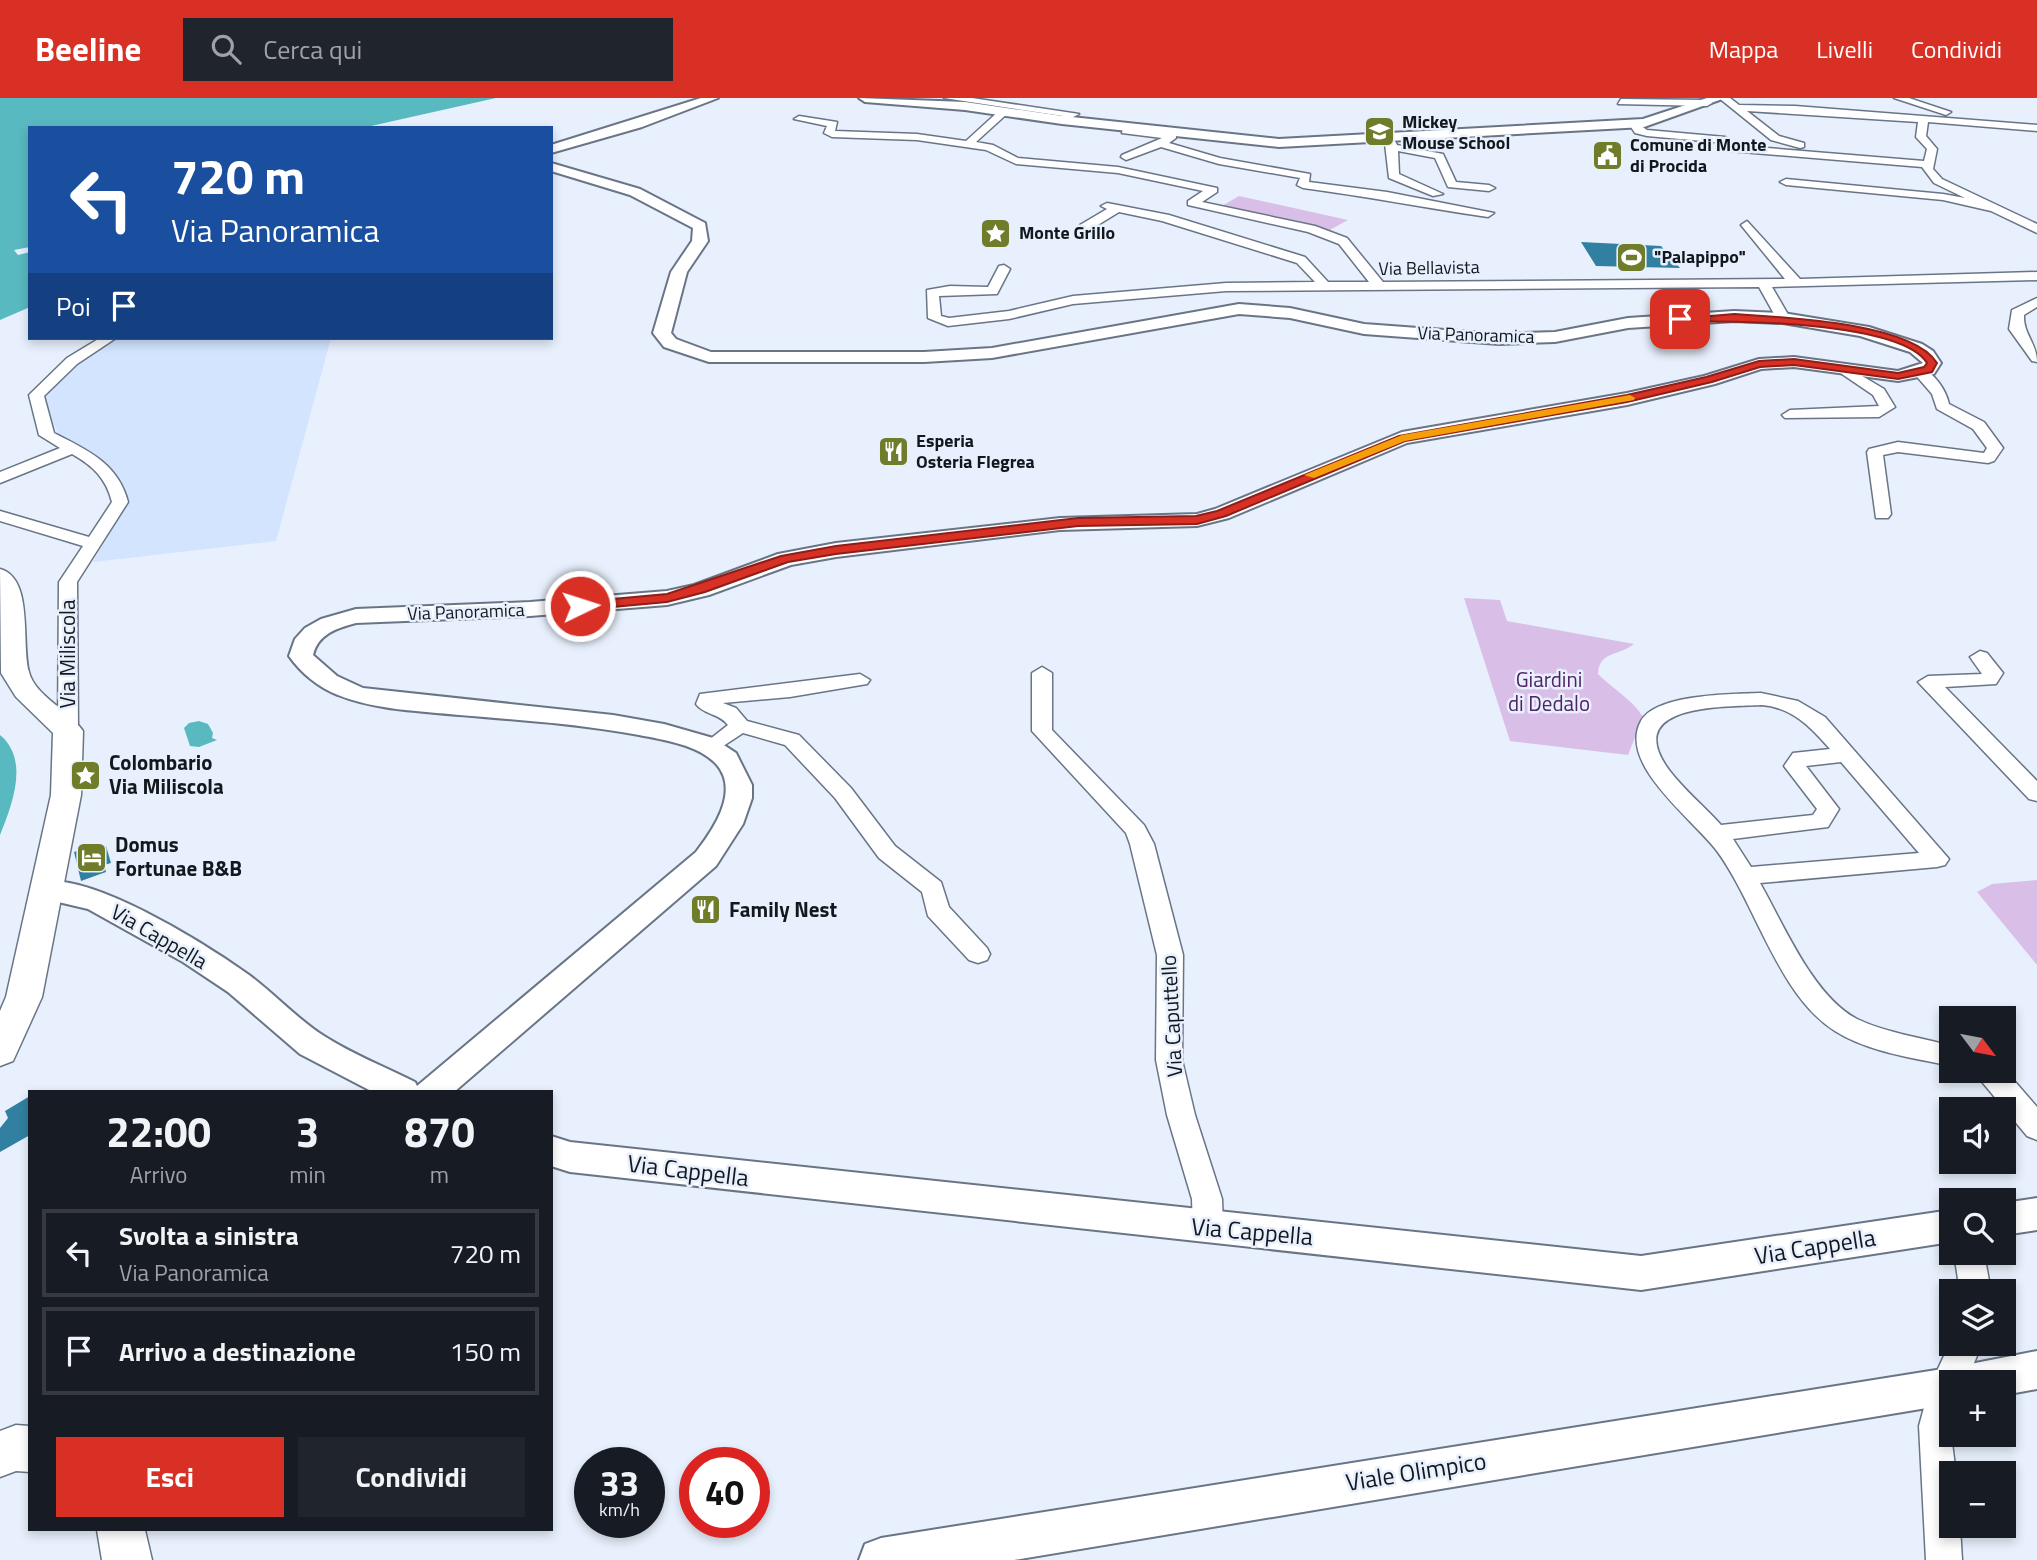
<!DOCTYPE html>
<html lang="it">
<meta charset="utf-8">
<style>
body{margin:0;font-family:"Titillium Web",sans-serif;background:#20242c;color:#f1f3f6;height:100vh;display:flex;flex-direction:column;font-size:26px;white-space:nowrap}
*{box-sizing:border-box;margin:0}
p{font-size:23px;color:#9ea1a6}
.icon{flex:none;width:38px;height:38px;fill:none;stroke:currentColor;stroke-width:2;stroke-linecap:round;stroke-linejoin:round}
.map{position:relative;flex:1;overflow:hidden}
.side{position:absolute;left:28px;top:992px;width:525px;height:441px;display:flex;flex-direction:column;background:#171b24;border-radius:0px;box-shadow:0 4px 10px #0003}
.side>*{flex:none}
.hud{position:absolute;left:28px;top:28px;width:525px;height:214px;border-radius:0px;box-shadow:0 4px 10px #0003;background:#1a4fa0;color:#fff;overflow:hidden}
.needle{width:46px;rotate:122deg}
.buttons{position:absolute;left:1939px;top:908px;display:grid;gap:14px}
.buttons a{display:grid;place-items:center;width:77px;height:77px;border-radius:0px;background:#171b24;box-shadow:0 4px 10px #0003;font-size:35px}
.speed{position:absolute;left:574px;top:1349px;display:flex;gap:14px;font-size:35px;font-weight:700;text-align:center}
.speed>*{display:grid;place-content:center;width:91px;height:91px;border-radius:50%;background:#171b24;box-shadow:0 4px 10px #0003;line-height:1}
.speed small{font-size:18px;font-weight:400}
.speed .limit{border:10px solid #d22;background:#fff;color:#111}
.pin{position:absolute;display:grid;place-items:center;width:60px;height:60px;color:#fff;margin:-30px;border-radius:14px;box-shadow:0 4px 10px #0006}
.me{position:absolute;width:77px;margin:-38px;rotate:86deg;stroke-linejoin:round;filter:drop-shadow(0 0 5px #0008)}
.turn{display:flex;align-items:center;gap:24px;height:147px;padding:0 28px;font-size:32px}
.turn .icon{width:91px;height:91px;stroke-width:2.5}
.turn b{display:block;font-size:49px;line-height:60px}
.then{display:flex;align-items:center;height:66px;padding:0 28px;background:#0003;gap:14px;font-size:26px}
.eta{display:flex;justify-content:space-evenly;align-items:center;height:119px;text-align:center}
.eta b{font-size:42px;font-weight:700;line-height:49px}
.cta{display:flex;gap:14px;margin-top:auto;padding:14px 28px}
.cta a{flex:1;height:80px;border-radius:0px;background:#d93025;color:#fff;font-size:28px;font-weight:700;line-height:80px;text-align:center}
.cta a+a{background:#20242c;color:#f1f3f6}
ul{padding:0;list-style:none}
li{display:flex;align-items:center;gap:21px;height:88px;margin:0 14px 10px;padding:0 14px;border:4px solid #363941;border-radius:0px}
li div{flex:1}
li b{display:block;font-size:26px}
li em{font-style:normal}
header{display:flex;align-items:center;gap:42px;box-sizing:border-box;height:98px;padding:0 35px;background:#d93025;color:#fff}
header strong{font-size:33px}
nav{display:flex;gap:38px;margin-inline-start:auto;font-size:24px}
.search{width:490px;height:63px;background:#20242c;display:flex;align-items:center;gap:18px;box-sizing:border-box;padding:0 24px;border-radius:0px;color:#9ea1a6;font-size:26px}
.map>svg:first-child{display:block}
</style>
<header>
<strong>Beeline</strong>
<div class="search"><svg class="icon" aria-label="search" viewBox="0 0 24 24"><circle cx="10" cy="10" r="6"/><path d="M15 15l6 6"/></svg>Cerca qui</div>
<nav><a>Mappa</a><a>Livelli</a><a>Condividi</a></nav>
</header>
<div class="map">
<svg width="2037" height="1462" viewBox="0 0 2037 1462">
<rect width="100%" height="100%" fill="#e7f0fc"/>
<path fill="#d2e4fe" d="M 112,240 L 331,240 L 276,443 L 93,464 L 125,409 L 124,392 L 114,374 L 58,336 L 45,305 L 46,294 L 69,266 Z"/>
<path fill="#d9bfe8" d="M 1239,98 L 1348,122 L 1328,133 L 1220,109 Z
M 1464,500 L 1500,502 L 1507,523 L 1634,546 C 1619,558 1599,553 1598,576 C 1613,591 1632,601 1643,619 L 1628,657 L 1510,643 Z
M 2037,782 L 2037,867 L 1977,794 L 1992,786 Z"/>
<path fill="#59b9c0" d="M 0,0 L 496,0 L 362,30 L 30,30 L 30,149 L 14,152 L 18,157 L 30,154 L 30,209 L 0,222 Z
M 199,623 L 208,626 L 213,635 L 212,640 L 217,642 L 199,649 L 190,648 L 184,630 L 189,625 Z
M 0,637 C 30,662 12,707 0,737 Z"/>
<path fill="#3180a1" d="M 1581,144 L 1661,148 L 1680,170 L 1596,168 Z
M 98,746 L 99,751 L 106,748 L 111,765 L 104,767 L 106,774 L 81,783 L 74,754 Z
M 30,998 L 30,1037 L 0,1054 L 0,1030 L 8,1020 L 5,1013 Z"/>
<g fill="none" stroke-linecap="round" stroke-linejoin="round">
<defs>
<path id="minor" d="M 944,0 L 972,0 L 1079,16 L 1062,25 L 1057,22 L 1063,18 Z
M 1719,0 L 1730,0 L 1739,7 L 1795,8 L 2037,27 L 2037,33 L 1928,24 L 1926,38 L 1937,51 L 1933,71 L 1942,81 L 2037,126 L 2037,135 L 1991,113 L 1943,102 L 1786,87 L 1780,84 L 1786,81 L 1943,96 L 1965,100 L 1934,85 L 1922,69 L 1730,53 L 1725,50 L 1730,47 L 1924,63 L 1927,51 L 1916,39 L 1918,24 L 1747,13 L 1779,38 L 1804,45 L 1804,49 L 1800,50 L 1771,42 Z
M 1894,0 L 1909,0 L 1951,14 L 1946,17 Z
M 1621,1 L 1707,2 L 1712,5 L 1707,8 L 1618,6 Z
M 1000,12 L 1009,14 L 976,44 L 993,47 L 1018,60 L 1118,69 L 1217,90 L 1217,94 L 1202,104 L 1315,128 L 1347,140 L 1383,184 L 1785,181 L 1741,127 L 1747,123 L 1800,181 L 2037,174 L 2037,182 L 1772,189 L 1790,220 L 1783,224 L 1778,223 L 1759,189 L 1226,193 L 1073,206 L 1009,221 L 948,228 L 928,220 L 927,192 L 950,188 L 988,189 L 999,168 L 1004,167 L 1010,171 L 997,196 L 939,198 L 941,218 L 949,220 L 1009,213 L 1073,198 L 1226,185 L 1315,184 L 1297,165 L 1162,123 L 1119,114 L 1088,133 L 1080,133 L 1080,127 L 1107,111 L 1101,108 L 1107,105 L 1169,117 L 1305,159 L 1328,184 L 1369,184 L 1339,146 L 1308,134 L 1188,107 L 1188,103 L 1203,93 L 1118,75 L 1016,66 L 986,52 L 917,42 L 832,39 L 824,35 L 827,28 L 794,21 L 799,18 L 837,24 L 835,33 L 917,36 L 966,43 Z
M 1634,23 L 1647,32 L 1725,39 L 1730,42 L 1725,45 L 1647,38 L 1635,35 L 1629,26 Z
M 1128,27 L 1133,31 L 1176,36 L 1176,40 L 1169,45 L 1220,60 L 1310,76 L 1309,84 L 1387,94 L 1494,115 L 1488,119 C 1426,110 1365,98 1303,90 L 1297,87 L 1300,80 L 1219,66 L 1161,49 L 1126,62 L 1121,59 L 1122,57 L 1162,40 L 1122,35 L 1123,30 Z
M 1384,37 L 1392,37 L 1397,47 L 1443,56 L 1456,84 L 1489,87 L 1495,90 L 1489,93 L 1448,89 L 1435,60 L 1398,53 L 1399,76 L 1443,96 L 1433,98 L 1389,80 Z
M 2037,200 L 2037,209 L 2024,217 C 2023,236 2037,245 2037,264 L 2032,263 L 2009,231 L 2012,212 Z
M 100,240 L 116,240 L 77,266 L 44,298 L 54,335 C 87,352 118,365 128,404 L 77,484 L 78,633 L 68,639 L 58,633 L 59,484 L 83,448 L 0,423 L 0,413 L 89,439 L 112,404 C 106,380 93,368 72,356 L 0,385 L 0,374 L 60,350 L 39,337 L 29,297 L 67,260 Z
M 1847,269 L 1884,291 L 1895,309 L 1879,319 L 1785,320 L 1782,317 L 1790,312 L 1879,308 L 1873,297 L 1842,276 L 1840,273 Z
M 1920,270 C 1934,274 1946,292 1949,306 L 1984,324 L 2003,350 L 1994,363 L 1988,365 L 1898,354 L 1883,357 L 1891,416 L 1888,420 L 1876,420 L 1867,354 L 1869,351 L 1898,344 L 1984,355 L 1987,350 L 1973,331 L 1937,311 L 1932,296 L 1913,274 Z
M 1980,553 L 1987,555 L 2003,575 L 1996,586 L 1945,589 L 2037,683 L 2037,703 L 2029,701 L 1918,584 L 1928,578 L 1982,576 L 1970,559 Z
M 1042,569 L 1052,575 L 1052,632 L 1144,727 L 1154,746 L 1183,857 L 1182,962 L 1195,1017 L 1222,1101 L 1223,1130 L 1219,1139 L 1208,1143 L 1197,1139 L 1193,1130 L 1192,1101 L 1167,1017 L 1156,962 L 1157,857 L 1130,746 L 1126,735 L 1032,633 L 1032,575 Z
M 860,576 L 870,582 L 867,586 L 790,599 L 723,605 L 736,610 L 747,623 L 799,637 L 851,690 L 895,748 L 941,784 L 949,809 L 987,850 L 990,856 L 987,862 L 978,865 L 969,862 L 928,818 L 922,794 L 879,760 L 835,700 L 785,647 L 743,635 L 711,656 L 700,649 L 728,627 C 719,615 704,617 696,606 L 700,596 Z
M 1761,595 L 1798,603 L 1825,619 L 1949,761 L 1945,767 L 1937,769 L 1760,785 C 1784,827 1813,898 1857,921 C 1886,935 1920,939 1951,948 L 1951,968 C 1914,960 1868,954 1835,933 C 1778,897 1756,806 1717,753 C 1694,722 1617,666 1641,623 C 1656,596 1732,596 1761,595 ZM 1761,607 C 1792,609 1811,629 1830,651 L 1793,655 L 1784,668 L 1817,711 L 1813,717 L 1721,727 C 1704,708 1684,692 1669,672 C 1621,606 1722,609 1761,607 ZM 1841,664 L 1919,755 L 1751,769 L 1733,741 L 1828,729 L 1839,711 L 1806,668 Z
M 2004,971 L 2037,1009 L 2037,1042 L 2027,1038 L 1973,973 Z
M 1954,1155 L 1984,1155 L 1991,1194 L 1960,1194 Z
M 1951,1243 L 1951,1246 L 1982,1246 L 1966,1284 L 1951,1284 L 1951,1337 L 1956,1376 L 1951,1376 L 1951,1428 L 1960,1428 L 1962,1462 L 1926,1462 L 1919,1328 L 1930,1288 Z"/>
<path id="tertiary" d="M 701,0 L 718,0 L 642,29 L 551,55 L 551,47 Z
M 859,0 L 965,4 L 1062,18 L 1279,41 L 1643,21 L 1707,0 L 1725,0 L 1644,29 L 1279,49 L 1062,26 L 965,12 L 865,4 Z
M 551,65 L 640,91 L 705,125 L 708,143 L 687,174 L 671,235 L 676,241 L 711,254 L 924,254 L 992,250 L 1239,206 L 1290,210 L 1364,226 L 1499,236 L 1555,234 L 1628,220 L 1734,213 L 1783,215 L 1869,229 L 1922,246 L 1933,253 L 1941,265 L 1934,276 L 1898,283 L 1794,269 L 1761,271 L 1715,286 L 1627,307 L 1407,345 L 1229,420 L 1197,428 L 1060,432 L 836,459 L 791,467 L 709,497 L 667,507 L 530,518 L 356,525 C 337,530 318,536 313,557 L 337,578 L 363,590 L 613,617 L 664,626 L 713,640 L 736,655 L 752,687 L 752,700 L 743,726 L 716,768 L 454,994 L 373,994 L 300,956 L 228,894 L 183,864 L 88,811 L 37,799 L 32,792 L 37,785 C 86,770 207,847 249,877 C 275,896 297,921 324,938 C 352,956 385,969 415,984 L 417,988 L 696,754 C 712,733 740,694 717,667 C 700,647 664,642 639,637 C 580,626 519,622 459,617 C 420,613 375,612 338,597 C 319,590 301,575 289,558 L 295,541 L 305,530 L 321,521 L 356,511 L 530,504 L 667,493 L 694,487 L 778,456 L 836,445 L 1060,420 L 1197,416 L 1215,411 L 1402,334 L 1627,295 L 1704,278 L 1759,261 L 1794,259 L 1898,273 L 1923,265 L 1910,254 L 1860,238 L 1783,225 L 1734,223 L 1628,230 L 1555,244 L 1499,246 L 1364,236 L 1290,220 L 1239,216 L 992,260 L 924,264 L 709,264 L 664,249 L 653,235 L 671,174 L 692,143 L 693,130 L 630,97 L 551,73 Z
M 551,1038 L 570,1044 L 1641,1158 L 1951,1112 L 1951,1144 L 1641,1192 L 570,1074 L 551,1068 Z
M 2037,1100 L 2037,1132 L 2004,1137 L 2004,1105 Z
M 2037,1253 L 2037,1291 L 2004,1297 L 2004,1284 L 1951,1284 L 1951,1306 L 1014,1462 L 859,1462 L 865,1446 L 881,1440 L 1955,1269 Z"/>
<path id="secondary" d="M 0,471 C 34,480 21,546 29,574 C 35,598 69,612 83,633 L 81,697 L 42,899 L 13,963 L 0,968 L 0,913 L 6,899 L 51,697 L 53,635 L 16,599 L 1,575 Z
M 16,1327 L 30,1328 L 30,1374 L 16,1373 L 0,1379 L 0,1333 Z
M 97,1432 L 145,1432 L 152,1462 L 102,1462 Z"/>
</defs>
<use href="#minor" stroke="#697587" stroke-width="3"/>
<use href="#tertiary" stroke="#697587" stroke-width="4"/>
<use href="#secondary" stroke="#697587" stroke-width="3"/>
<use href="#minor" fill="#fff" fill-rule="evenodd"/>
<use href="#tertiary" fill="#fff" fill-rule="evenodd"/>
<use href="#secondary" fill="#fff" fill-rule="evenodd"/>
</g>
<path fill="#d93025" stroke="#8d1f18" stroke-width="2" d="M 1734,216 C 1780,219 1912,224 1937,265 L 1932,274 L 1898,281 L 1794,267 L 1760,269 L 1712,284 L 1627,304 L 1405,343 L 1226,418 L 1197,426 L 1078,428 L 836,456 L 788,464 L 705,494 L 667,504 L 580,512 L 574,508 L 580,504 L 667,496 L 781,458 L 836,448 L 1078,420 L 1196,418 L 1217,413 L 1399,338 L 1627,297 L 1706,279 L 1759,263 L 1794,261 L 1898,275 L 1924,269 L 1927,265 C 1901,223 1728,222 1680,224 L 1676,221 Z"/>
<path fill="#f59e0b" d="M 1630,297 L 1635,300 L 1634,302 L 1405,343 L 1314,380 L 1304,377 L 1402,337 Z"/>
<defs>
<symbol id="school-square" viewBox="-11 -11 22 22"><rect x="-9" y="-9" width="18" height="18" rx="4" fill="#6f7c29" stroke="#e7f0fc"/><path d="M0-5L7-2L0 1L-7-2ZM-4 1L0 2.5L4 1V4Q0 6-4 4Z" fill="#fff"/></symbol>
<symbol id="civic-square" viewBox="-11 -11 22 22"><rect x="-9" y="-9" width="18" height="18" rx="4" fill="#6f7c29" stroke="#e7f0fc"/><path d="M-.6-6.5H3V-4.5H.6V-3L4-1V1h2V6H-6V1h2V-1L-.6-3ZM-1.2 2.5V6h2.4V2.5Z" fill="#fff"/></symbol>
<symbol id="sight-square" viewBox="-11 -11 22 22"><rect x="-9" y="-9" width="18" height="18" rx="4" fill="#6f7c29" stroke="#e7f0fc"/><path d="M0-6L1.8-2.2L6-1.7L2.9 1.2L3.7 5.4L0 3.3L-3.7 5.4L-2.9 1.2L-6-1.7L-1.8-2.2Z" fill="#fff"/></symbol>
<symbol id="stadium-square" viewBox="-11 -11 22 22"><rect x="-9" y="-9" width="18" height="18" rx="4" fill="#6f7c29" stroke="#e7f0fc"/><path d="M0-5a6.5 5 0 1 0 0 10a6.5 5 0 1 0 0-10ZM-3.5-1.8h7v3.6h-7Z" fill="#fff"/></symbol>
<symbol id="restaurant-square" viewBox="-11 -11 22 22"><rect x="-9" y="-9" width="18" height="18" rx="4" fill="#6f7c29" stroke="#e7f0fc"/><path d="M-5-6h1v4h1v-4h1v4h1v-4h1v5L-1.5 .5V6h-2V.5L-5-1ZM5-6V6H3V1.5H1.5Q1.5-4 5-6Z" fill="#fff"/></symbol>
<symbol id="hotel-square" viewBox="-11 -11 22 22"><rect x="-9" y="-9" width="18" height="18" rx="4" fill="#6f7c29" stroke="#e7f0fc"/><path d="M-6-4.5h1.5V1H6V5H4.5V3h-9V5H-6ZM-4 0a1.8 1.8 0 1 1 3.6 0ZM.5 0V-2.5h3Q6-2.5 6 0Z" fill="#fff"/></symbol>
</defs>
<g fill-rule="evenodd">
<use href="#school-square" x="1362" y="16" width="35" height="35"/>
<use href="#civic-square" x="1590" y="40" width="35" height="35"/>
<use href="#sight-square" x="978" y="118" width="35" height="35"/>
<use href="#stadium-square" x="1614" y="142" width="35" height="35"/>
<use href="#restaurant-square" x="876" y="336" width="35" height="35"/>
<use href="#sight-square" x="68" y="660" width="35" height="35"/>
<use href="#hotel-square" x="74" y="742" width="35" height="35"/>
<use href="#restaurant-square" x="688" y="794" width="35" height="35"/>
</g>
<g text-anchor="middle" stroke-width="5" stroke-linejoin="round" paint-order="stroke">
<g font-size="18" font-weight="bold" fill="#13181e" stroke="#e7f0fc" text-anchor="start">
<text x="1402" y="30">Mickey<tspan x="1402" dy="21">Mouse School</tspan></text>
<text x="1630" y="53">Comune di Monte<tspan x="1630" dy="21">di Procida</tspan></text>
<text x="1019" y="141">Monte Grillo</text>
<text x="1654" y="165">"Palapippo"</text>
<text x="916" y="349">Esperia<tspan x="916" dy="21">Osteria Flegrea</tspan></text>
</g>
<g font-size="18" fill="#13181e" stroke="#e7f0fc">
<text transform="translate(1429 170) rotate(-1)" y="6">Via Bellavista</text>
<text transform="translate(1476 237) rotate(2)" y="6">Via Panoramica</text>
<text transform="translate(466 514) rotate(-2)" y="6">Via Panoramica</text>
</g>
<g font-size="21" fill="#13181e" stroke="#e7f0fc">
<text transform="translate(68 556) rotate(-90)" y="7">Via Miliscola</text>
<text transform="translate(159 839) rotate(30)" y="7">Via Cappella</text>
<text transform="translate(1172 918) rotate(-93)" y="7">Via Caputtello</text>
</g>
<g font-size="21" fill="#512267" stroke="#e7f0fc">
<text x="1549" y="589">Giardini<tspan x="1549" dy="24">di Dedalo</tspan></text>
</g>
<g font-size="21" font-weight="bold" fill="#13181e" stroke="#e7f0fc" text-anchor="start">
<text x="109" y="672">Colombario<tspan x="109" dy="24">Via Miliscola</tspan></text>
<text x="115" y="754">Domus<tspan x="115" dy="24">Fortunae B&amp;B</tspan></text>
<text x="729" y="819">Family Nest</text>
</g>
<g font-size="24" fill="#13181e" stroke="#e7f0fc">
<text transform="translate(688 1073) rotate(7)" y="8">Via Cappella</text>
<text transform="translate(1252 1134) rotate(5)" y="8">Via Cappella</text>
<text transform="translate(1815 1149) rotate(-9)" y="8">Via Cappella</text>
<text transform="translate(1416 1374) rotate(-9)" y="8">Viale Olimpico</text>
</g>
</g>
</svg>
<div class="buttons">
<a><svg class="needle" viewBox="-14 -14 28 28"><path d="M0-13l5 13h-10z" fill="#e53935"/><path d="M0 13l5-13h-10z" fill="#9ea1a6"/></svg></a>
<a><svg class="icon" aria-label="sound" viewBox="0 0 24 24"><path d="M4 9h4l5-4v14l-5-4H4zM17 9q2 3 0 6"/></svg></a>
<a><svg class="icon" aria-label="search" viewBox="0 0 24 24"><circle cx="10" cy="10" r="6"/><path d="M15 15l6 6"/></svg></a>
<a><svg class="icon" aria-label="layers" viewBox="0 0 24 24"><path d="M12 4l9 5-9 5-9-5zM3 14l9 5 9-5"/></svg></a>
<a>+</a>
<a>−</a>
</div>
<div class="speed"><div>33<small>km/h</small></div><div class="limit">40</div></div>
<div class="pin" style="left:1680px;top:221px;background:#d93025"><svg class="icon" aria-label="arrive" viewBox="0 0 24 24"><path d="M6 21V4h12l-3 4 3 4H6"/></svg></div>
<svg class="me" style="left:580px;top:508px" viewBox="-20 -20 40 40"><circle r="17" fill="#d93025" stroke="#fff" stroke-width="3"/><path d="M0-11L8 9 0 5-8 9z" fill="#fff"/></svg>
<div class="hud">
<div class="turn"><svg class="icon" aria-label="left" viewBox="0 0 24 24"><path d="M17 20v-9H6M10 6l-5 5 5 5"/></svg><div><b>720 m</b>Via Panoramica</div></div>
<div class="then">Poi<svg class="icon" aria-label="arrive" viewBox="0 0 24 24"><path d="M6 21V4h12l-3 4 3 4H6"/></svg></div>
</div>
<section class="side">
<div class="eta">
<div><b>22:00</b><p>Arrivo</p></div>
<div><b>3</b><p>min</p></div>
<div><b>870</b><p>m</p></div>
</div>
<ul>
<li><svg class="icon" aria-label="left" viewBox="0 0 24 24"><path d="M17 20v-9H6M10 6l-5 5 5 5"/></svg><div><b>Svolta a sinistra</b><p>Via Panoramica</p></div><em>720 m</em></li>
<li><svg class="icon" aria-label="arrive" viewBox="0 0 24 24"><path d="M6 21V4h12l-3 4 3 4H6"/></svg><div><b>Arrivo a destinazione</b></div><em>150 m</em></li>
</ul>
<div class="cta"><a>Esci</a><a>Condividi</a></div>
</section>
</div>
